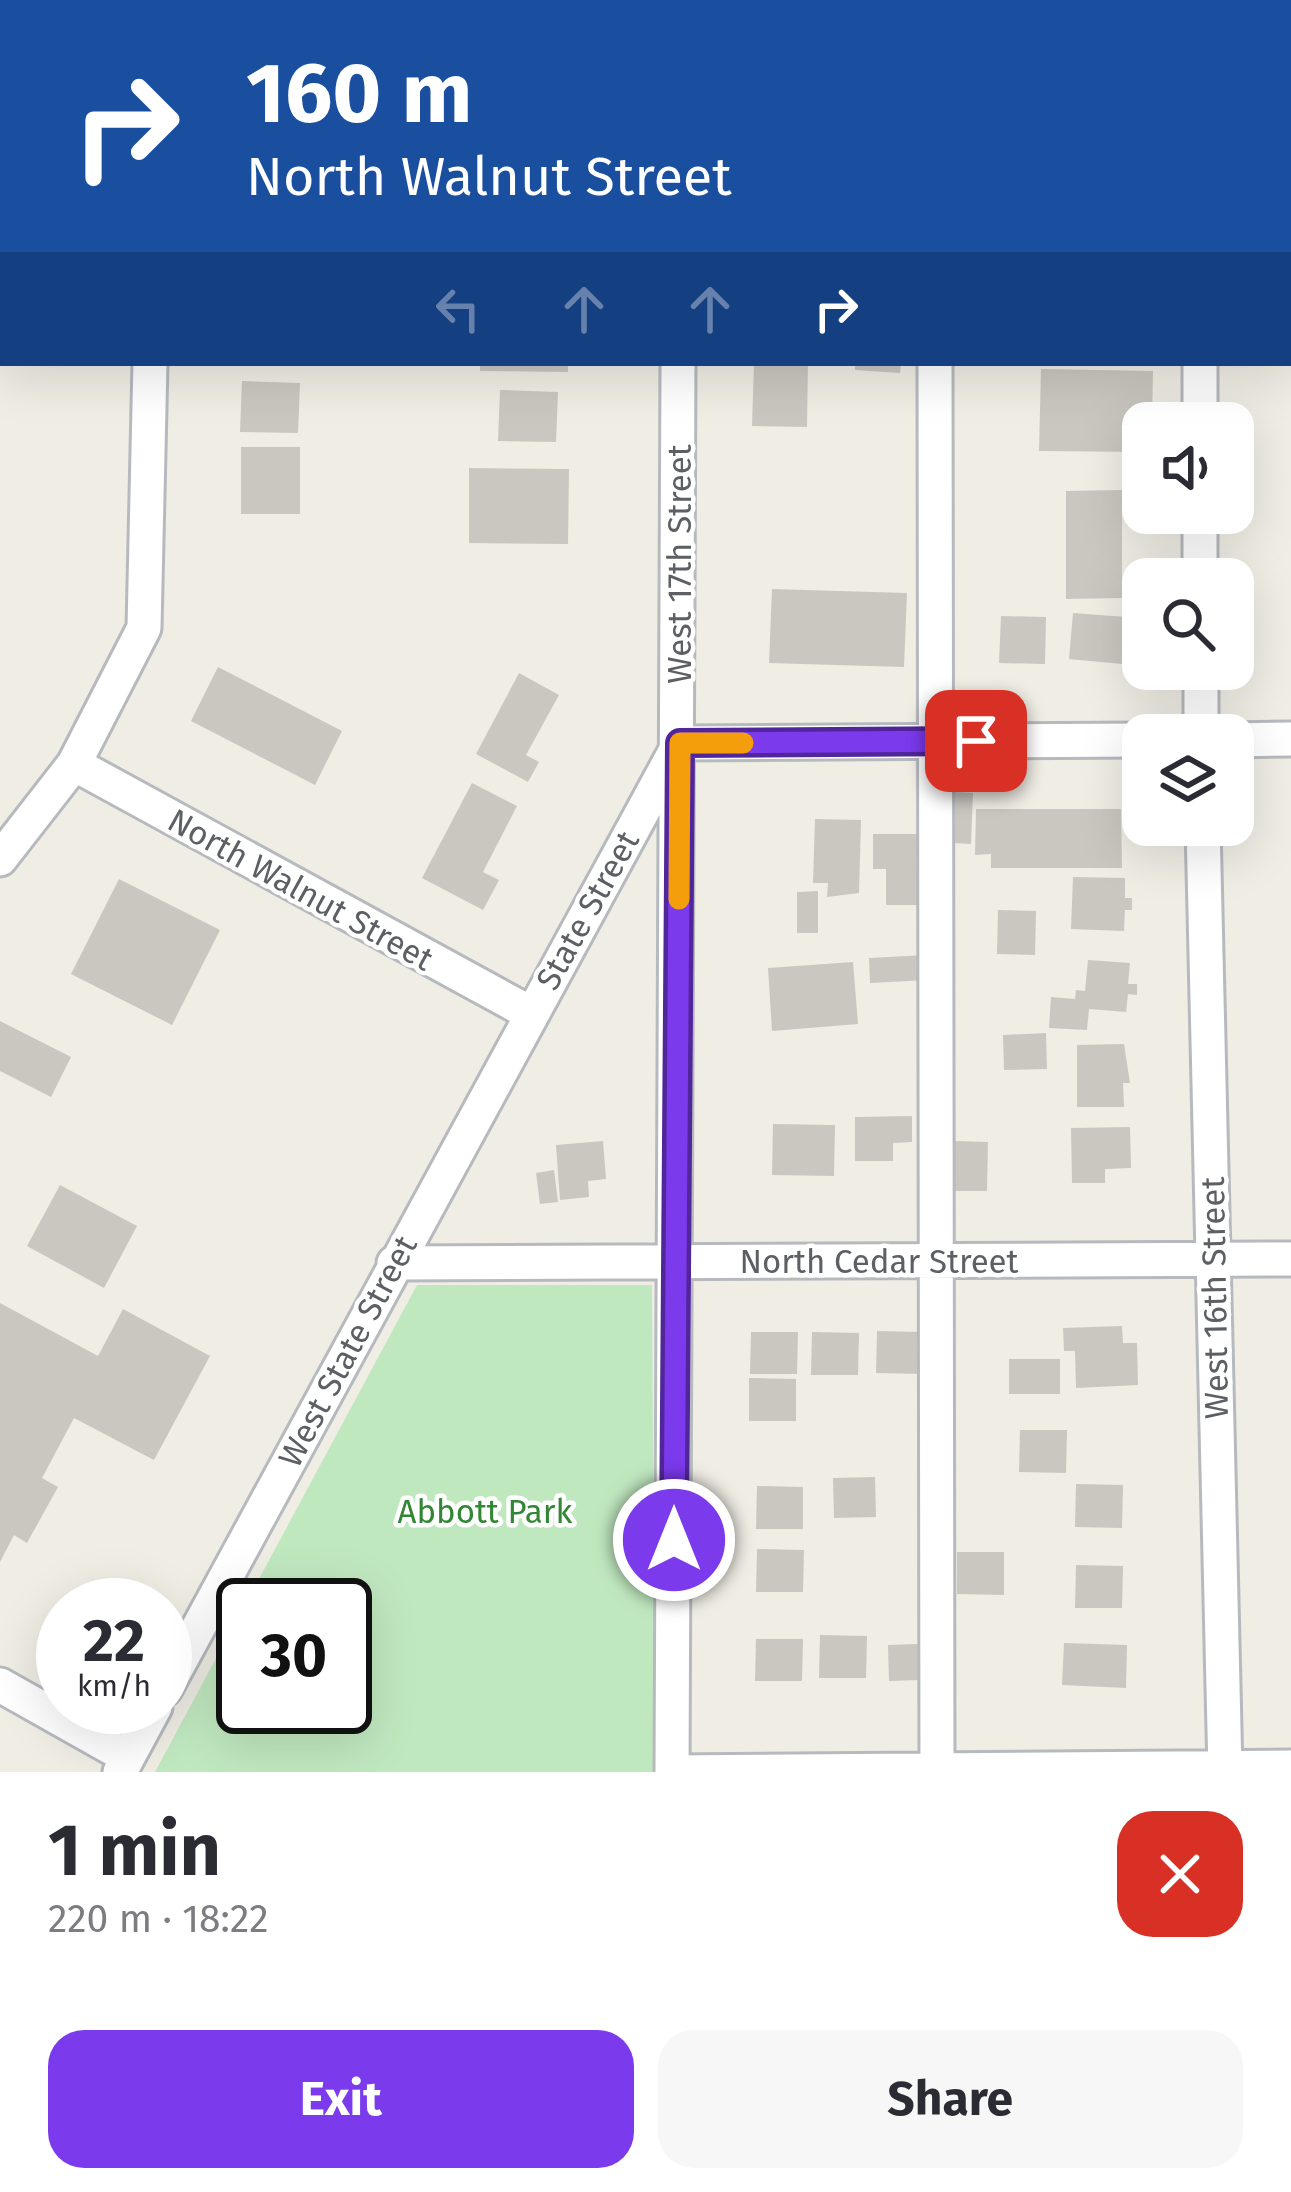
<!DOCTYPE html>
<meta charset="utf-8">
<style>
body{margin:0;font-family:"Fira Sans",sans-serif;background:#f7f7f7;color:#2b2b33;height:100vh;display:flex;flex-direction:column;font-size:45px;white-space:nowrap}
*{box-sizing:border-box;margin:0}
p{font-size:39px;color:#7c7c81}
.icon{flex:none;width:66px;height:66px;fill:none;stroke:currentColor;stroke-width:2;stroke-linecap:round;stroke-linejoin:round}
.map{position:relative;height:1772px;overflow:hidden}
.details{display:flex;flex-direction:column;background:#fff;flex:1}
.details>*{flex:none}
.top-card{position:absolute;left:0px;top:0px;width:1293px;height:366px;box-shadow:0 12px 48px #0002;background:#1a4fa0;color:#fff;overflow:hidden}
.fabs{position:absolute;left:1122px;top:402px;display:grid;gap:24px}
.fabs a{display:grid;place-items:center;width:132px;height:132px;border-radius:24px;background:#fff;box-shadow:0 12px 48px #0002;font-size:60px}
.speed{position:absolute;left:36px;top:1578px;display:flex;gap:24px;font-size:60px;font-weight:700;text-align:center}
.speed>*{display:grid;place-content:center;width:156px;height:156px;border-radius:50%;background:#fff;box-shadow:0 12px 48px #0002;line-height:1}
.speed small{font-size:30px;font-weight:400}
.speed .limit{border:6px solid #111;border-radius:18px;background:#fff;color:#111}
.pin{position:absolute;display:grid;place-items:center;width:102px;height:102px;color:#fff;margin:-51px;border-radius:24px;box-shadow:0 6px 18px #0006}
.me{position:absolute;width:132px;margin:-66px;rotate:0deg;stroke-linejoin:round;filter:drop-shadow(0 0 9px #0008)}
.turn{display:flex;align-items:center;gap:42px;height:252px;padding:0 48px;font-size:54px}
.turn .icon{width:156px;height:156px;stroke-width:2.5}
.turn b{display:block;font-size:84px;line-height:102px}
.lanes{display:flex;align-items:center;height:114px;padding:0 48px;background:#0003;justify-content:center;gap:60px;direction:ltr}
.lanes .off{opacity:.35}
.round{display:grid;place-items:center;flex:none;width:126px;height:126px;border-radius:36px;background:#f7f7f7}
.headline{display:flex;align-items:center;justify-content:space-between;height:204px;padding:0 48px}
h1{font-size:72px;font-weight:700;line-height:90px}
.button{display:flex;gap:24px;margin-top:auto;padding:24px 48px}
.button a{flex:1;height:138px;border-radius:36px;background:#7c3aed;color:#fff;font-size:48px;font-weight:700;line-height:138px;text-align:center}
.button a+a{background:#f7f7f7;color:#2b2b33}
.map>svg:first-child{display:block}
</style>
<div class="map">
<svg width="1291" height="1772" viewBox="0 0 1291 1772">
<rect width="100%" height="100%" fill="#efede4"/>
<path fill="#c0e8bf" d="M 417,1285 L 652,1285 L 655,1772 L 155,1772 L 243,1608 L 243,1707 L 345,1707 L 345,1605 L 245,1605 Z"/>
<path fill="#cac7c1" d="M 480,363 L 568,363 L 568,372 L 480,371 Z
M 754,363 L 808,363 L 807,427 L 752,426 Z
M 855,363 L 901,363 L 900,373 L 855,370 Z
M 1041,369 L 1153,371 L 1152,423 L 1143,423 L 1143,452 L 1039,451 Z
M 242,381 L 300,383 L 298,433 L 240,432 Z
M 500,390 L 558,392 L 556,442 L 498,441 Z
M 241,447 L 300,447 L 300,514 L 241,514 Z
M 469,468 L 569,469 L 568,544 L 469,543 Z
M 1122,490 L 1122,598 L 1066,599 L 1066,491 Z
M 772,589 L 907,593 L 904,667 L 769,663 Z
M 1073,613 L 1126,617 L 1122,664 L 1069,659 Z
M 1001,616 L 1046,617 L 1045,664 L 999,663 Z
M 218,667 L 342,731 L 315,785 L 191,721 Z
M 519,673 L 559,695 L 526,755 L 539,762 L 528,782 L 476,754 Z
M 472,783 L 517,806 L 483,872 L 499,880 L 483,910 L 422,878 Z
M 955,792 L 973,793 L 971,844 L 953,843 Z
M 976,809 L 1121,809 L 1122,868 L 991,868 L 991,854 L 975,855 Z
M 815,819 L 861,820 L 859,893 L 827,897 L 828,883 L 813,883 Z
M 873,834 L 928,834 L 928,905 L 886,905 L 886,869 L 873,869 Z
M 1073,877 L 1125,878 L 1125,898 L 1132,898 L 1132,910 L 1125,910 L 1124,931 L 1071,929 Z
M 119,879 L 220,930 L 172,1025 L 71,974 Z
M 818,891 L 818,933 L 797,933 L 797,892 Z
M 998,910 L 1036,911 L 1035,955 L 997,954 Z
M 927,955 L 928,980 L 870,983 L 869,958 Z
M 1088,960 L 1130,963 L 1128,984 L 1137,984 L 1137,995 L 1128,994 L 1126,1012 L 1089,1009 L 1087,1030 L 1049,1028 L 1051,997 L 1075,999 L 1076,990 L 1085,991 Z
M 853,962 L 858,1024 L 772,1031 L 768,968 Z
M 0,1021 L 71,1057 L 51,1097 L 0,1071 Z
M 1046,1033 L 1047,1069 L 1004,1070 L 1003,1035 Z
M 1124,1044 L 1130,1083 L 1123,1083 L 1124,1107 L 1077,1107 L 1077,1045 Z
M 912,1116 L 912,1142 L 893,1143 L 893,1161 L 855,1161 L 855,1117 Z
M 773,1124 L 835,1125 L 834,1176 L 772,1175 Z
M 1130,1127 L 1131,1168 L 1105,1169 L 1105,1183 L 1072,1183 L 1071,1128 Z
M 603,1141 L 606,1179 L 588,1181 L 589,1197 L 560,1200 L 556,1145 Z
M 955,1141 L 988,1142 L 987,1191 L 953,1191 Z
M 554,1170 L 558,1202 L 540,1204 L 536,1173 Z
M 60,1185 L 137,1226 L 104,1288 L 27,1246 Z
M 0,1303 L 98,1356 L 123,1309 L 210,1356 L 154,1460 L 74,1418 L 42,1478 L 58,1487 L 27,1543 L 14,1535 L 0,1562 Z
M 1122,1326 L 1123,1343 L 1137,1343 L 1138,1385 L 1076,1388 L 1075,1351 L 1064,1351 L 1063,1328 Z
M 877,1331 L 924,1332 L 923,1374 L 876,1373 Z
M 751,1332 L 798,1332 L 797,1374 L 750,1374 Z
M 812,1332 L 859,1333 L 858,1375 L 811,1375 Z
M 1009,1359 L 1060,1359 L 1060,1394 L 1009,1394 Z
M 749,1378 L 796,1379 L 796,1421 L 749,1421 Z
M 1020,1430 L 1067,1430 L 1066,1473 L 1019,1472 Z
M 875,1477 L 876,1517 L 834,1518 L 833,1478 Z
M 1076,1484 L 1123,1485 L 1122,1528 L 1075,1527 Z
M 757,1486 L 803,1487 L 803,1529 L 756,1529 Z
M 757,1549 L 804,1550 L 803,1592 L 756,1592 Z
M 957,1552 L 1004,1552 L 1004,1595 L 957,1594 Z
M 1076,1565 L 1123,1566 L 1122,1608 L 1075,1608 Z
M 820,1635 L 867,1636 L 866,1678 L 819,1678 Z
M 756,1639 L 803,1639 L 802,1681 L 755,1681 Z
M 1064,1643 L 1127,1645 L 1126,1688 L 1062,1685 Z
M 918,1644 L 920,1680 L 889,1681 L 888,1645 Z"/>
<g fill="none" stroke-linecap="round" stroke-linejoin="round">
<defs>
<path id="minor" d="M 151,0 L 151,3
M 407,0 L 407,3
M 677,0 L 677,3
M 935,0 L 935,3
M 1199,0 L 1199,3
M 1290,224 L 1291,224
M 0,240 L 3,240
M 935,363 L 937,1772
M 1200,363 L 1200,423
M 1200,513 L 1200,579
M 1201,669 L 1201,735
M 1233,740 L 1291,739
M 680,743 L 1143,740
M 74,764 L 530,1013
M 1203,825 L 1225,1772
M 0,859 L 74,764 L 144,628 L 150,363
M 394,1263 L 1291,1259
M 0,1685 L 128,1757
M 165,1689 L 676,750
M 120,1772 L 155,1707
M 672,1772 L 678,363
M 672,1772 L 1291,1767"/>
</defs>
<use href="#minor" stroke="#b6babf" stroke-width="39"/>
<use href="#minor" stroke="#fff" stroke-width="33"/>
</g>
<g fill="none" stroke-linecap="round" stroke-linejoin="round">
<defs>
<path id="route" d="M 674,1540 L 680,743 L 976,741"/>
</defs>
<use href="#route" stroke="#51269a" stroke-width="30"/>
<use href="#route" stroke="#7c3aed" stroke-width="21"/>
<path stroke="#f59e0b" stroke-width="21" d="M 679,899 L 680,743 L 743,743"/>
</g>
<g text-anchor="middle" stroke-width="9" stroke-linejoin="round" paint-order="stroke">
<g font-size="33" fill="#5c6065" stroke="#fff">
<text transform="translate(679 564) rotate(-90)" y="12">West 17th Street</text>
<text transform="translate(301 889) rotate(29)" y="12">North Walnut Street</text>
<text transform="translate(587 910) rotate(-61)" y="12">State Street</text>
<text x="879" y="1273">North Cedar Street</text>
<text transform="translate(1214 1298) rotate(-91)" y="12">West 16th Street</text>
<text transform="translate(347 1351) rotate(-62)" y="12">West State Street</text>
</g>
<g font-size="33" fill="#318734" stroke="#fff">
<text x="485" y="1523">Abbott Park</text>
</g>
</g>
</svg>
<div class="fabs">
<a><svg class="icon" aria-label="sound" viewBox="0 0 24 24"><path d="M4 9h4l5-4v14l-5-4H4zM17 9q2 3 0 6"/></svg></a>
<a><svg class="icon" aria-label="search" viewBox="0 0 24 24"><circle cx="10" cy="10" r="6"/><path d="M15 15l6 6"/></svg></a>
<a><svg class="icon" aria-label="layers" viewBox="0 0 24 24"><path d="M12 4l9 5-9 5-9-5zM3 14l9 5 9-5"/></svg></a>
</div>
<div class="speed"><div>22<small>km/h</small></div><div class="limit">30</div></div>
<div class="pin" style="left:976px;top:741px;background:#d93025"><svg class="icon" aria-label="arrive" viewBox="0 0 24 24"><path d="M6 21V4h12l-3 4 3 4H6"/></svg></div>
<svg class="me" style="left:674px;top:1540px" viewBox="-20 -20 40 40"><circle r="17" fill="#7c3aed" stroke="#fff" stroke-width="3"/><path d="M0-11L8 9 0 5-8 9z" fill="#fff"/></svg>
<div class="top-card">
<div class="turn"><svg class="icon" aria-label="right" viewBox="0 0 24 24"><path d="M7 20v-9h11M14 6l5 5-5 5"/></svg><div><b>160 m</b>North Walnut Street</div></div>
<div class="lanes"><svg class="icon off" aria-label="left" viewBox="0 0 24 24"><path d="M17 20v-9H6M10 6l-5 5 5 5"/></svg><svg class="icon off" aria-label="ahead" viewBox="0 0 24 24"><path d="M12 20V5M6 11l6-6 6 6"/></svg><svg class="icon off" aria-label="ahead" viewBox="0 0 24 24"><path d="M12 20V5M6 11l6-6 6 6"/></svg><svg class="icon" aria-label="right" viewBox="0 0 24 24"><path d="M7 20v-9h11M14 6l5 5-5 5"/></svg></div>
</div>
</div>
<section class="details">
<div class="headline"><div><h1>1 min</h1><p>220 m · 18:22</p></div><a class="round" style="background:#d93025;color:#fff"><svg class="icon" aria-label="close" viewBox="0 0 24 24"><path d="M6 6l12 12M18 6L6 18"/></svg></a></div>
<div class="button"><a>Exit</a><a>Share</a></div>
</section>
